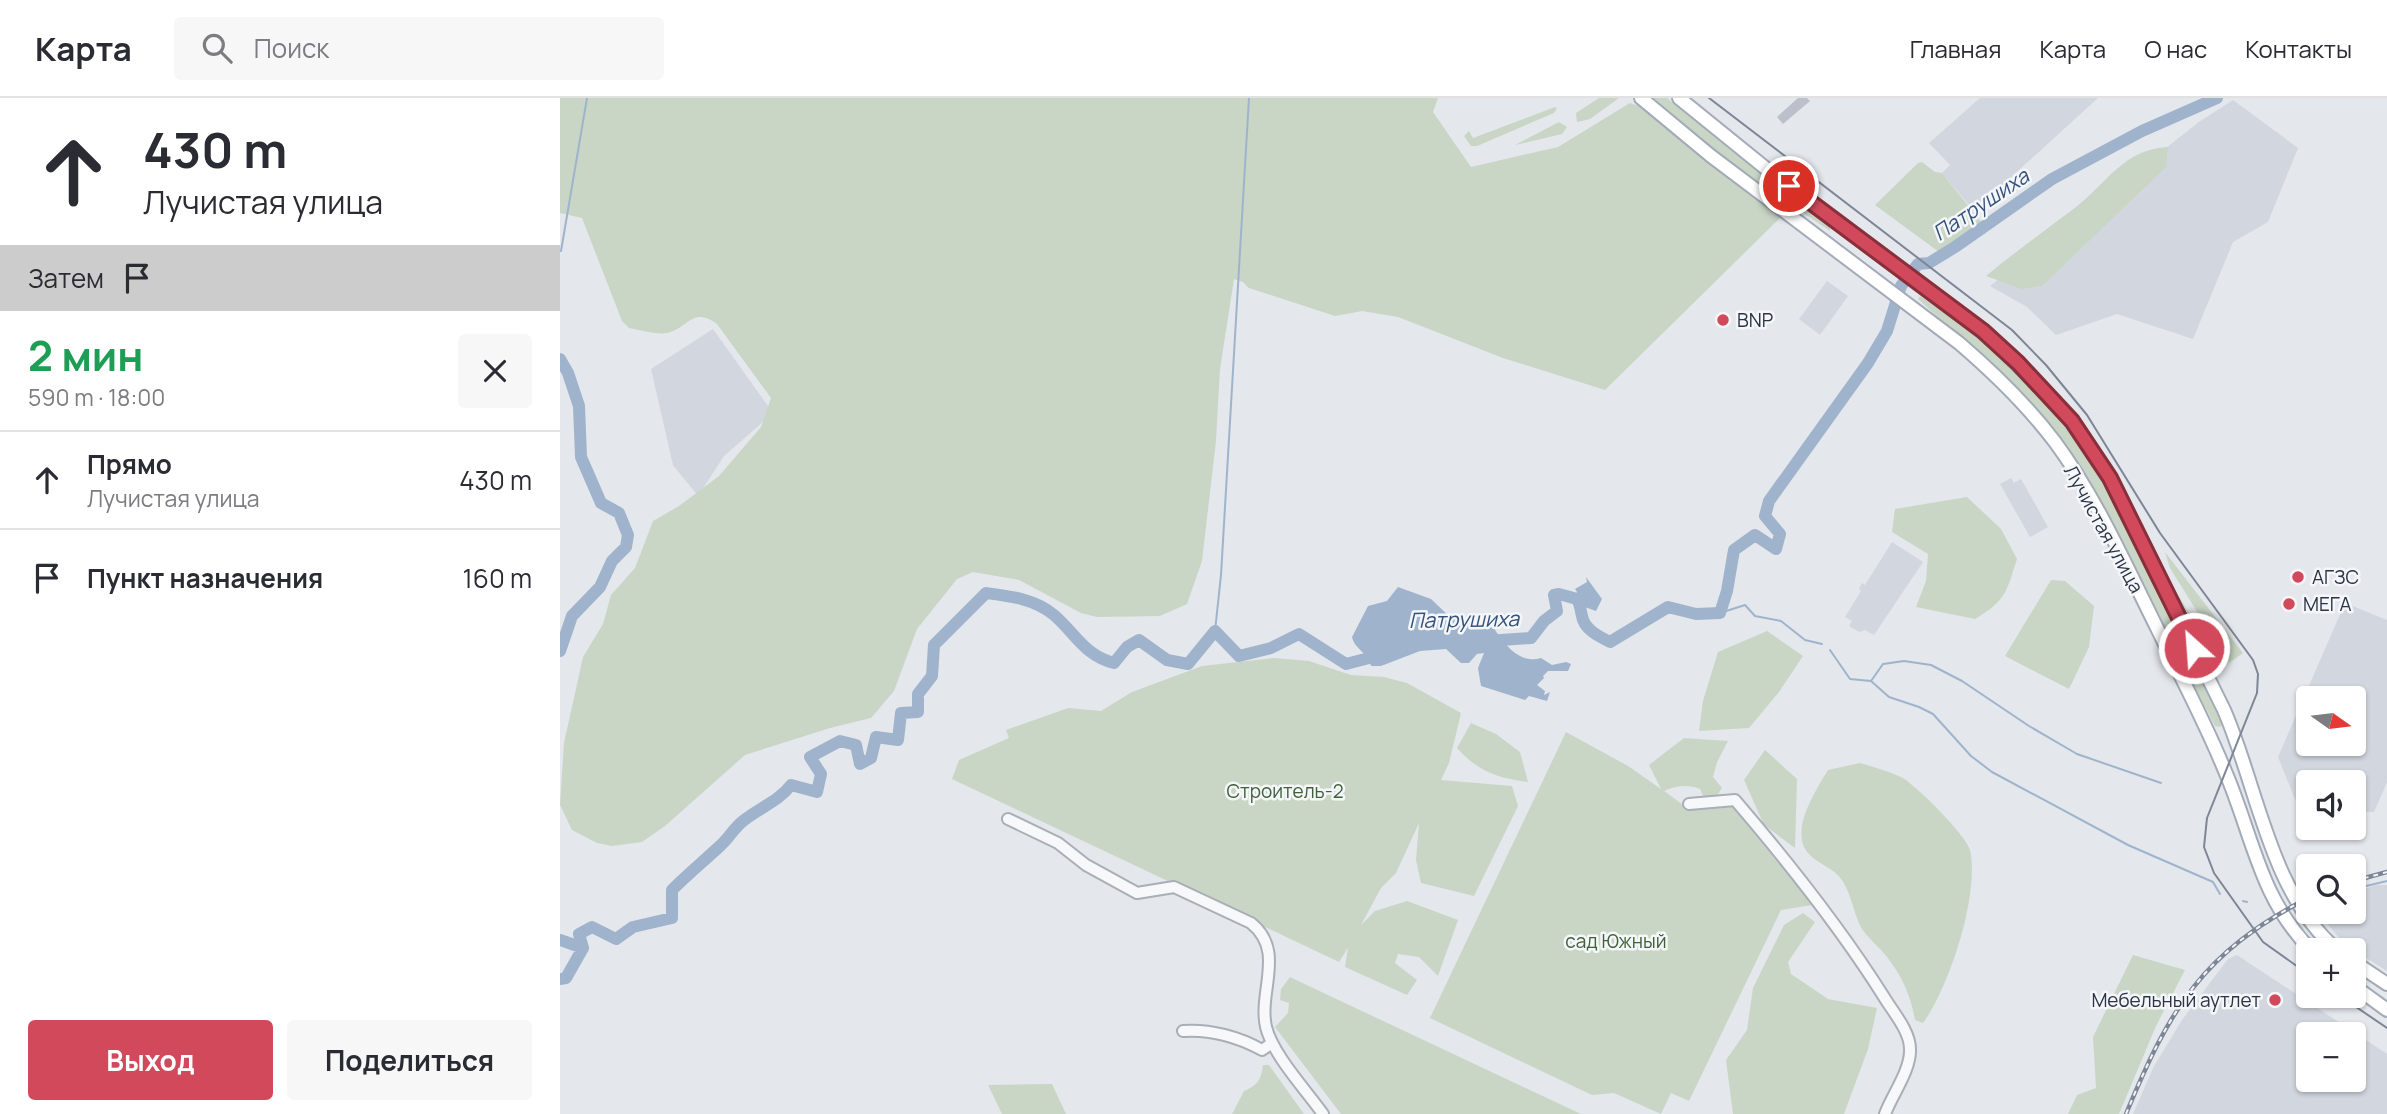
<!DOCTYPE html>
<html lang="ru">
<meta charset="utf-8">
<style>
body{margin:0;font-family:Manrope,sans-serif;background:#f7f7f7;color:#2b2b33;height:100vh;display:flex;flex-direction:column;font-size:26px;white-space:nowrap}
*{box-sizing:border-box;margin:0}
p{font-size:23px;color:#7c7c81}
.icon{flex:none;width:38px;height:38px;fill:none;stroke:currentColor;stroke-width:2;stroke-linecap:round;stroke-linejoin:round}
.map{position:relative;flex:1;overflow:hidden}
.panel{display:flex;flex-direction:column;background:#fff;width:560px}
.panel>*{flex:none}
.guide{background:#fff;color:#2b2b33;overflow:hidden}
.needle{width:46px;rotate:104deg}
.buttons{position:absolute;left:1736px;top:588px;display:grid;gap:14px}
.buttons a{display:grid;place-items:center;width:70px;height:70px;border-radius:7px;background:#fff;box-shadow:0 2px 5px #0004;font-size:35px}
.pin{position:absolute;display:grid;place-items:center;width:60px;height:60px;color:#fff;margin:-30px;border:4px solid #fff;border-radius:50%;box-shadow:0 2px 7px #0007}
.me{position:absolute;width:77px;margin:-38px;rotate:334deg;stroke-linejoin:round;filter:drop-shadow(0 0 5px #0008)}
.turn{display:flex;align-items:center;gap:24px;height:147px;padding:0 28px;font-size:32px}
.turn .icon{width:91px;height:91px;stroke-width:2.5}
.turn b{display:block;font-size:49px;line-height:60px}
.then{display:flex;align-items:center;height:66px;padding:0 28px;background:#0003;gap:14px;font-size:26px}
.round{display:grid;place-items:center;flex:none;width:74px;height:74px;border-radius:7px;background:#f7f7f7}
.headline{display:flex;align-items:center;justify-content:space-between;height:119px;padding:0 28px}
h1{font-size:42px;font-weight:700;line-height:52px;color:#1e9e55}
.button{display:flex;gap:14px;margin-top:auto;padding:14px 28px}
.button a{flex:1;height:80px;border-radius:7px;background:#d1495b;color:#fff;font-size:28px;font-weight:700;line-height:80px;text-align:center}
.button a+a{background:#f7f7f7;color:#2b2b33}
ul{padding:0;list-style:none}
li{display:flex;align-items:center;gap:21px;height:98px;padding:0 28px;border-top:2px solid #e1e1e2}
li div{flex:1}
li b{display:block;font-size:26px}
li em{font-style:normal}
header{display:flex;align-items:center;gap:42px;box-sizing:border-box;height:98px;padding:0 35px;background:#fff;border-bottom:2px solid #e1e1e2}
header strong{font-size:33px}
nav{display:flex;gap:38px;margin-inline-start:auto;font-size:24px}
.search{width:490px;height:63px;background:#f7f7f7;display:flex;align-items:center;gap:18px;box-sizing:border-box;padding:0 24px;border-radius:7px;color:#7c7c81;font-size:26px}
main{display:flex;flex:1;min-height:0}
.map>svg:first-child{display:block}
</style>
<header>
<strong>Карта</strong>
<div class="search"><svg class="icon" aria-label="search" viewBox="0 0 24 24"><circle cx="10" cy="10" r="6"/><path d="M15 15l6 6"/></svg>Поиск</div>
<nav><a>Главная</a><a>Карта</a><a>О нас</a><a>Контакты</a></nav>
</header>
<main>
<section class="panel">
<div class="guide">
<div class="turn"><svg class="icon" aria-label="ahead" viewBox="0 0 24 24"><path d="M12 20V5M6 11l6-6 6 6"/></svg><div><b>430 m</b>Лучистая улица</div></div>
<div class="then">Затем<svg class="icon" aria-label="arrive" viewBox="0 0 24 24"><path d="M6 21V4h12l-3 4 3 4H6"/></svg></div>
</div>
<div class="headline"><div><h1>2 мин</h1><p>590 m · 18:00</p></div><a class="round"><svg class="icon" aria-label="close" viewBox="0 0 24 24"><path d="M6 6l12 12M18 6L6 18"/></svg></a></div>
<ul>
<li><svg class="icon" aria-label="ahead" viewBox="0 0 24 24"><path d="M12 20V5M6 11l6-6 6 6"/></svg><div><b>Прямо</b><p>Лучистая улица</p></div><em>430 m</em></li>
<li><svg class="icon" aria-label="arrive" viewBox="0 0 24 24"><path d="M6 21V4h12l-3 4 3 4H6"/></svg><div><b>Пункт назначения</b></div><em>160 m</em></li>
</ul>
<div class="button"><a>Выход</a><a>Поделиться</a></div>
</section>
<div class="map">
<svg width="1827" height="1016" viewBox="0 0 1827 1016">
<rect width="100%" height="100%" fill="#e4e7ec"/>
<path fill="#d2d6de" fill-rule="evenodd" d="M 1420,0 L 1538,0 L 1414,113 L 1382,75 L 1390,67 L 1369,45 Z
M 1673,2 L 1738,50 L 1708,124 L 1673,144 L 1633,241 L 1557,216 L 1496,237 L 1467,209 L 1430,188 L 1639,24 Z
M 1267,183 L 1288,198 L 1260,237 L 1239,221 Z
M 153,231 L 213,315 L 164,358 L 138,398 L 113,367 L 91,271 Z
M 1451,380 L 1454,385 L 1461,381 L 1488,429 L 1470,439 L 1440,386 Z
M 1332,444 L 1363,464 L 1314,537 L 1305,532 L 1299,534 L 1289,528 L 1292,523 L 1285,519 L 1301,493 L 1299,491 L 1302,485 L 1305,487 Z
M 1785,505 L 1827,522 L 1827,684 L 1814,714 L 1794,714 L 1794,684 L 1748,684 L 1748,716 L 1744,715 L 1735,701 L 1718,659 ZM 1794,600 L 1794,646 L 1748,646 L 1748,600 Z
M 1816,787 L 1827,787 L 1827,873 L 1784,846 L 1765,823 L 1769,814 L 1794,814 L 1794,795 Z
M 1677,857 L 1827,956 L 1827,1016 L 1573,1016 L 1594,968 L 1622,922 L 1668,861 ZM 1748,936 L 1794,936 L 1794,982 L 1748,982 Z"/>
<path fill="#c9d6c5" d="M 0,0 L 878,0 L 873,14 L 911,69 L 998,49 L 1070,5 L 1084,10 L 1221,119 L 1045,292 L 943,260 L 838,219 L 802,213 L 775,218 L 689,190 L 683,184 L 674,181 L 660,271 L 656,343 L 642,463 L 627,506 L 600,518 L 537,519 L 521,515 L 459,482 L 413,474 L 397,481 L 357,531 L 334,593 L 311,620 L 270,630 L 185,657 L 105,728 L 82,744 L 52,748 L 37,745 L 12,732 L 0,707 L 4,645 L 23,559 L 43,526 L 51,497 L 75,470 L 93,423 L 119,408 L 159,378 L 201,329 L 211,300 L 157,226 C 132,208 129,230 107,235 C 97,237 80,232 69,230 L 62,223 L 22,120 L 0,115 Z
M 1039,0 L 1059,0 L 1030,21 L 1017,24 L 1016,15 Z
M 1088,0 L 1107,0 L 1176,56 L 1270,126 L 1270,133 L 1183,74 Z
M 995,9 L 997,10 L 994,15 L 917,48 L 911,48 L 904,38 L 909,33 L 913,40 Z
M 999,24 L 1007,29 L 1002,36 L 955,47 Z
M 1608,49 L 1606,69 L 1482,188 L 1462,191 L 1426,178 C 1456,153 1486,132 1516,109 C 1548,84 1564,51 1608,49 Z
M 1362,64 L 1375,74 L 1382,75 L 1422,125 L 1379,154 L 1315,107 L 1358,65 Z
M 1360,198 C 1406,229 1454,266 1490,309 C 1564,397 1610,513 1661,616 L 1664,626 L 1660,629 L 1655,628 L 1534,397 L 1458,292 L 1358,201 Z
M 1407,399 L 1441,431 L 1457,461 C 1446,494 1447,502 1415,521 L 1356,509 L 1366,483 L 1368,456 L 1332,434 L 1335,411 Z
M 1582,432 L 1606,477 L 1659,564 L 1647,557 Z
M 1605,454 L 1683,555 L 1669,565 L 1610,470 Z
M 1491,482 L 1505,483 L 1534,508 L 1529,549 L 1509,591 L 1445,558 Z
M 1207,533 L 1243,558 L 1219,594 L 1189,630 L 1139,633 L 1143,603 L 1158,554 Z
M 714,560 L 749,563 L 791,577 L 824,579 L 847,585 L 901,615 L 889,665 L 881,682 L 952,688 L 958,708 L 914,798 L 861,785 L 856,762 L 859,725 L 836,775 L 821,790 L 801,827 L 815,813 L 847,803 L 898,822 L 878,878 L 859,859 L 838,856 L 835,865 L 857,882 L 847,897 L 785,869 L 788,850 L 779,864 L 392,681 L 399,662 L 449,640 L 446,632 L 508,610 L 541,613 L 572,594 L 642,568 Z
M 911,625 L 936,636 L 960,654 L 968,684 C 937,680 919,674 897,650 Z
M 1006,634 L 1068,668 L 1101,691 L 1089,667 L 1124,640 L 1168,643 L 1157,664 L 1153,679 L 1162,690 L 1154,702 L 1145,702 L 1140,691 C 1127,686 1116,688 1104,693 L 1126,709 L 1169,708 L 1178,712 L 1254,802 L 1252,807 L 1221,812 L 1129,1003 L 1111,995 L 1101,1016 L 1054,995 L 1032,997 L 870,920 Z
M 1205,652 L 1237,681 L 1235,750 L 1204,727 L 1184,682 Z
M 1300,665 C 1313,669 1328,673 1341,679 C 1355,686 1407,738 1410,752 C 1420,796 1389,890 1363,925 L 1355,922 C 1351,898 1342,878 1327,859 C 1319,849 1309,841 1302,831 C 1293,815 1292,797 1282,782 C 1275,771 1258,766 1249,756 C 1228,734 1256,692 1268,672 Z
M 1243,815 L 1255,824 L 1228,864 L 1231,876 L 1268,901 L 1317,910 L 1308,951 L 1284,1016 L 1173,1016 L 1166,962 L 1187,932 L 1193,890 L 1224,827 Z
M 1573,857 L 1625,872 L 1596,928 L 1559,1016 L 1508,1016 L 1517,997 L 1536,990 L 1533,939 Z
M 730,879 L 736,882 L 1021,1016 L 781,1016 L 715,929 L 728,915 L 729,905 L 720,902 L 721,891 Z
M 703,967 L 709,967 L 744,1016 L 672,1016 L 684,993 C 698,987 701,982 703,967 Z
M 492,986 L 506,1016 L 442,1016 L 428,987 Z"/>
<path fill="#9fb4cc" d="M 1026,479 L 1042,501 L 1036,513 L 1019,507 L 1016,507 L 1017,513 L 1011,499 L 1007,500 L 1008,497 L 1015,497 L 1017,494 L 1015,491 L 1027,484 Z
M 838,489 L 871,501 L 890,519 L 927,520 C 939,537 955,568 981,560 L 992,567 L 1006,564 L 1011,566 L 1008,573 L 988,573 L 983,578 L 984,580 L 977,587 L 985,593 L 984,597 L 990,594 L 987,603 L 969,598 L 965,602 L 921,588 L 918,570 L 924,555 L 917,556 L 909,565 L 901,565 L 886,551 L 860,553 L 821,568 L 811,568 C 809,555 795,552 792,539 L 808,508 L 827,503 Z"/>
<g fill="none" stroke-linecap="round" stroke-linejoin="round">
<path stroke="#9fb4cc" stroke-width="2" d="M 1,153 L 27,0
M 1160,515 L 1185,507 L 1195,518 L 1221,523 L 1245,542 L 1262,546
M 655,533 L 661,477 L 689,0
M 1270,552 L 1290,581 L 1311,583 L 1323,566 L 1344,563 L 1371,567 L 1402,583 L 1469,628 L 1517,656 L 1601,685
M 1311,583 L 1329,599 L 1359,609 L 1373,616 L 1411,658 L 1432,674 L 1568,747 L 1653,784 L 1660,796
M 1794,791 L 1827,783
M 1683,803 L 1687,804"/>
<path stroke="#9fb4cc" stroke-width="12" d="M 0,261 L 8,275 L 19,308 L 21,359 L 41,405 L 59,415 L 68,437 L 66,449 L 52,463 L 40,489 L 12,518 L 0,553
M 927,543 L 971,540 L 984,523 L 997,513 L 994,497 L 999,496 L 1017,501 C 1021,508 1020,511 1022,518 C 1024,531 1038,538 1050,544 L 1108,509 L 1136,516 L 1160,515 L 1167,493 L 1174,452 L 1195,437 L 1216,451 L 1220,436 L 1205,418 L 1209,403 L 1308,265 L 1327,233 L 1341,188 L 1358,166 L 1369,165 L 1395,149 L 1492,81 L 1582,33 L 1657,0
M 0,842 L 23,850
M 0,881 L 6,880 L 23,850 L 19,836 L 32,829 L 56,841 L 73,829 L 112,820 L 112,792 C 128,776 145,762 161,747 C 169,740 174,730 183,723 C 199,710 219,703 231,687 L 257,694 L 261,676 L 250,659 L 280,643 L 296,647 L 300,666 L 311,660 L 316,639 L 338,642 L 341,615 L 358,614 L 358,596 L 372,578 L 374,547 L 426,495 C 450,498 475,501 494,517 C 515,535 525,558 554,565 L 567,549 L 579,542 L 607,562 L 628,566 L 655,533 L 679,558 L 711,550 L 739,536 L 786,566 L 809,560 L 821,550"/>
</g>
<path fill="#bbc0ca" d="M 1238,0 L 1247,0 L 1250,3 L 1223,26 L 1217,19 Z"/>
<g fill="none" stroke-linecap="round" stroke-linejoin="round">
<defs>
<path id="minor" d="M 1129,706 L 1175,702 C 1229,765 1280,829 1324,899 C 1333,914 1350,933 1350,951 C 1351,972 1332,997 1325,1016
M 448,721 L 498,745 L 526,767 L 577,795 L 614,789 L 691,825 C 726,853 698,893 706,929 C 713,957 746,992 763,1016
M 623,933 C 650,931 679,939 702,952 L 712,945"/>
<path id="major" d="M 1081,0 L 1151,58 L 1399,245 C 1434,275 1467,307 1495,344 C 1537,401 1565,466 1597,530 C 1620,577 1645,624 1665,673 C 1693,738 1699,799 1751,852
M 1119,0 L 1214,77 L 1423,233 L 1492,301 L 1512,323 L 1550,381 L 1664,612 C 1698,690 1710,795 1777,852
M 1794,864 L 1827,886
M 1794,888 L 1827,912"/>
</defs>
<use href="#minor" stroke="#a9aeb7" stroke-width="14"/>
<use href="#major" stroke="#a3abb8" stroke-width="16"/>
<use href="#minor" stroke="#f7f8fa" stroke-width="10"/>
<use href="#major" stroke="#fff" stroke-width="12"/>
<path stroke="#7d8696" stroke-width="2" d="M 1149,0 L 1452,232 L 1486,267 L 1527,317 L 1600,435 L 1693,562 L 1698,576 L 1697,595 L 1647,720 L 1644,749 L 1654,775 L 1703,844 L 1748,876
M 1780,898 L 1827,930"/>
<defs>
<path id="rail" d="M 1794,783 L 1827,774
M 1566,1016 C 1610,910 1642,855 1748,800"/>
</defs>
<use href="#rail" stroke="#7d8696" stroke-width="4.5"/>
<use href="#rail" stroke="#f4f6f9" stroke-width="2" stroke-dasharray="5" stroke-linecap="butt"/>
</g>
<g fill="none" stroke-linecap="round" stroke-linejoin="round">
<defs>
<path id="route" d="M 1229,88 L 1423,233 L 1458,265 L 1512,323 L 1550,380 L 1634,550"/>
</defs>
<use href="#route" stroke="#882f3b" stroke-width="18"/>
<use href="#route" stroke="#d1495b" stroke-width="12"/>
</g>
<g fill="#d1495b" stroke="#f4f6f9" stroke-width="2.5">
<circle cx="1163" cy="222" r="7"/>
<circle cx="1738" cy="479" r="7"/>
<circle cx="1729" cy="506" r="7"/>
<circle cx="1715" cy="902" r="7"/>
</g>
<g text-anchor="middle" stroke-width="5" stroke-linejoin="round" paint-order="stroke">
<g font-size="19" fill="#2b3445" stroke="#f4f6f9" text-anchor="start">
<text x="1177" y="229">BNP</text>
<text x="1752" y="486">АГЗС</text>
<text x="1743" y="513">МЕГА</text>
<text x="1701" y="909" text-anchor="end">Мебельный аутлет</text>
</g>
<g font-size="19" fill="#2b3445" stroke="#f4f6f9">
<text transform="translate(1544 431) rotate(61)" y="7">Лучистая улица</text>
</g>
<g font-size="19" fill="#3f6138" stroke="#f4f6f9">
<text x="725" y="700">Строитель-2</text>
<text x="1056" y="850">сад Южный</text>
</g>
<g font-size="21" font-style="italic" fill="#34527a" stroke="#f4f6f9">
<text transform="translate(1421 107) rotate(-34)" y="7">Патрушиха</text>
<text transform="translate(904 522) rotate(-1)" y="7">Патрушиха</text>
</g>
</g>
</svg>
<div class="buttons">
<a><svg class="needle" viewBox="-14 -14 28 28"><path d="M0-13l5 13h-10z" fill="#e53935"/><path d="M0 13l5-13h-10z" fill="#7c7c81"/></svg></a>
<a><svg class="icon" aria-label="sound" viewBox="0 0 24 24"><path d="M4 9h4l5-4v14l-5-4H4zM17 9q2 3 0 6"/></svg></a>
<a><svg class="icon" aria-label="search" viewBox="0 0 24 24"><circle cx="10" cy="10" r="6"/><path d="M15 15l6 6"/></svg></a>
<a>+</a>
<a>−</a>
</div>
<div class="pin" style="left:1229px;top:88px;background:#d93025"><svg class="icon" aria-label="arrive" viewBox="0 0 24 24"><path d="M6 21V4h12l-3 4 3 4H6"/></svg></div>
<svg class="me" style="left:1634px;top:550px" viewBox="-20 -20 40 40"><circle r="17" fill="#d1495b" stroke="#fff" stroke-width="3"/><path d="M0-11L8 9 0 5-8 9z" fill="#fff"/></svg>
</div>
</main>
